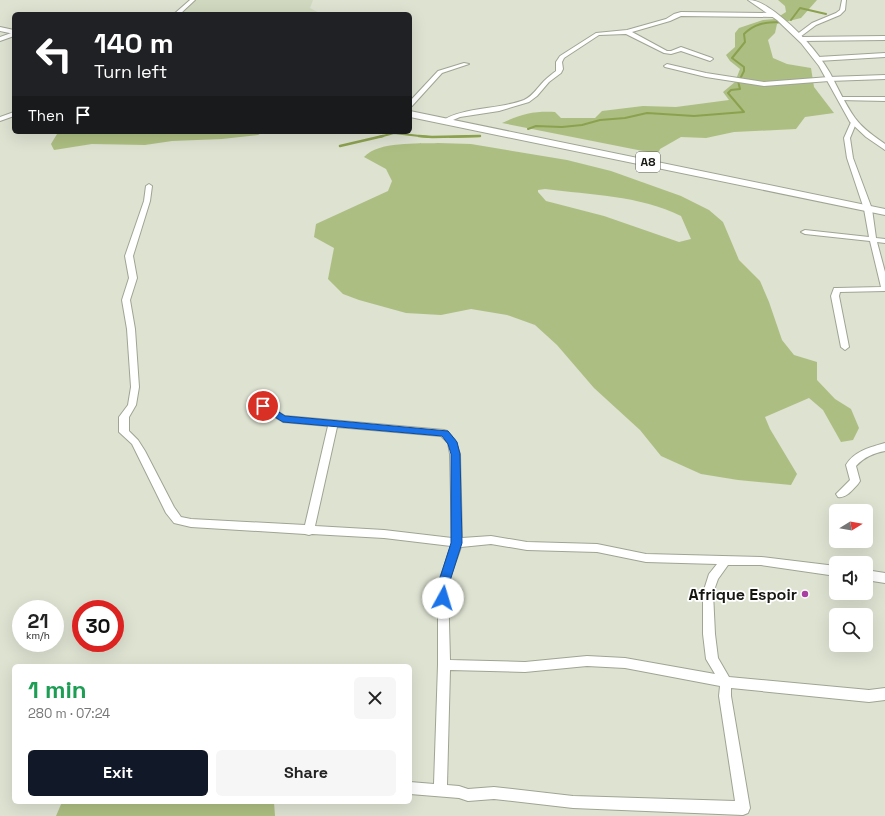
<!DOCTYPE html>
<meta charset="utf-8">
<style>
body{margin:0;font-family:"Space Grotesk",sans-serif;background:#f6f6f6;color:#222;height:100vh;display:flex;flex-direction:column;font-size:15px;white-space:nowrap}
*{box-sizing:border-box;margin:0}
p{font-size:13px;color:#767676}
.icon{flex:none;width:22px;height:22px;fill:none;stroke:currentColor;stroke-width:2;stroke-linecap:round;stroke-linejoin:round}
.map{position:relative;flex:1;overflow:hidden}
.details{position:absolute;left:12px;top:664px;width:400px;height:140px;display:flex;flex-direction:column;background:#fff;border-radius:6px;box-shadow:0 4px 16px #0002}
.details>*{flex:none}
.top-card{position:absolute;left:12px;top:12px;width:400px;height:122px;border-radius:6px;box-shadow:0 4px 16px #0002;background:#202124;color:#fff;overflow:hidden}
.needle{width:26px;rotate:79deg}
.buttons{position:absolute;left:829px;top:504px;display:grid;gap:8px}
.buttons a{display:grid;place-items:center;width:44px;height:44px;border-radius:6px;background:#fff;box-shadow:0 4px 16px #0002;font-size:20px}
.speed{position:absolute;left:12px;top:600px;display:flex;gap:8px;font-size:20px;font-weight:700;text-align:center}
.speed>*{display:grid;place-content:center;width:52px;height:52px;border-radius:50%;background:#fff;box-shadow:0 4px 16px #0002;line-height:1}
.speed small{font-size:10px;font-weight:400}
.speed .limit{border:6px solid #d22;background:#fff;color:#111}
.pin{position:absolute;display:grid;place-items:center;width:34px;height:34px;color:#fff;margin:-17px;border:2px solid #fff;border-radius:50%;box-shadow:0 1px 4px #0007}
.me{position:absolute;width:44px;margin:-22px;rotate:6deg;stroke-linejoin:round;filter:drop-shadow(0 0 3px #0008)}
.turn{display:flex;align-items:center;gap:14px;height:84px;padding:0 16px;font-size:18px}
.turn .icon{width:52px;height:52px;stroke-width:2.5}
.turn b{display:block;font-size:28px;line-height:34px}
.then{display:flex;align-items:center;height:38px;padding:0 16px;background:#0003;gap:8px;font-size:15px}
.round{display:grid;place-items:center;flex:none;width:42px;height:42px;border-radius:6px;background:#f6f6f6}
.head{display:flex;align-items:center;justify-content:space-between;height:68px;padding:0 16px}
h1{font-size:24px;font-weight:700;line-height:30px;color:#1e9e55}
.cta{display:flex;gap:8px;margin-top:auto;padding:8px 16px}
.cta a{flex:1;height:46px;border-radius:6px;background:#111827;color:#fff;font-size:16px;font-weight:700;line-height:46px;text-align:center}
.cta a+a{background:#f6f6f6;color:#222}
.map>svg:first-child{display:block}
</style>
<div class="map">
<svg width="885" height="816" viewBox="0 0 885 816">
<rect width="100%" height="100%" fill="#dde2d1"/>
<path fill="#d0d8bf" d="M 196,0 L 313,0 L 310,8 L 321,14 L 181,14 Z"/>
<path fill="#adbe82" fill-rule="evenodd" d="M 778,0 L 817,0 L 801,18 L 777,24 L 775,33 L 768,40 L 773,58 L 787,64 L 811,68 L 814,87 L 834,113 L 805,117 L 796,129 L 734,132 L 706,138 L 681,137 L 660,149 L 658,154 L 502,123 C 521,114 534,111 555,112 L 561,118 L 595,118 L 602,111 L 643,106 L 676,107 L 729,100 L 723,92 L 735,82 L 740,69 L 730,61 L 726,55 L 735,47 L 735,33 L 739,28 L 763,20 L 775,19 L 786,12 L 785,6 Z
M 105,132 L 263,132 L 258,135 L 222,139 L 172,141 L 145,145 L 92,144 L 54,150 L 51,144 L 57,134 Z
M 438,143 L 471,144 L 567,160 L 611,171 L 681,196 L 709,210 L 723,222 L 739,260 L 760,281 L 769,302 L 782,340 L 794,355 L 817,362 L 817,380 L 835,399 L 851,409 L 859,428 L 853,440 L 841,442 L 823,410 L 809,398 L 765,417 L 770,429 L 797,474 L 791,485 L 738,480 L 701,474 L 661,456 L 640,430 L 594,388 L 557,345 L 535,325 L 507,315 L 471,309 L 441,315 L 406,313 L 359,300 L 343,294 L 328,279 L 334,248 L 314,237 L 316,224 L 388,191 L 392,181 L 386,169 L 364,157 C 379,141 417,144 438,143 ZM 545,189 C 591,195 638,195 681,216 L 691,239 L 679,242 L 604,216 L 546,201 L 538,192 L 538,190 Z
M 62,802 L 274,802 L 275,816 L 56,816 Z"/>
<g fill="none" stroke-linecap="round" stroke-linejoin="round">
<path stroke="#8ca14e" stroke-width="2" d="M 791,20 L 800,8 L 826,14
M 740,79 L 744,71 L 744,67 L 732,58 L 745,42 L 744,34 C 754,24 765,22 779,22
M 528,129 L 536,126 L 562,127 L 582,125 L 600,120 L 625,118 L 647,113 L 694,116 L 744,112 L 728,93 L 731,90 L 740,89 L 738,81
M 379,137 L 394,133 L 428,137
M 450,137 L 480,136"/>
<path stroke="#8ca14e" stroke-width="2.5" d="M 419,136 L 432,137 L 480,136
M 340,146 L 383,136"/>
<defs>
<path id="minor" d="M 190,0 L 195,0 L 180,14 L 174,14 Z
M 842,0 L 846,0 L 845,10 L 840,15 L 816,25 L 800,37 L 796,37 L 796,35 L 812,23 L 836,13 L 840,10 Z
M 681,12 L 774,13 L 777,15 L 774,17 L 681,16 L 670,21 L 632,32 L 667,51 L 671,51 L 681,47 L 712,58 L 713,59 L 710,61 L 681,51 L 671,54 L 664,53 L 626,34 L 599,35 L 564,58 L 562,62 L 563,69 L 561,73 L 549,82 L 537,96 L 529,102 L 499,111 L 460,117 L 446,123 L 443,121 C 458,108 502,109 524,100 C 533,96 538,87 544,81 C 548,77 552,74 556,71 L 556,62 L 560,56 L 596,33 L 627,30 L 666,19 L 674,14 Z
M 14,32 L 14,36 L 0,41 L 0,37 Z
M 885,36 L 885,40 L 801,41 L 798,39 L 801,37 Z
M 885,53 L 885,57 L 818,61 L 815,59 L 818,57 Z
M 464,63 L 469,64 L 442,73 L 412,106 L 410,107 L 410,101 L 438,71 Z
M 667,64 L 706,73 L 764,82 L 829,77 L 885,75 L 885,79 L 829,81 L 764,86 L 706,77 L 665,67 L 664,66 Z
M 841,97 L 885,97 L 885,101 L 839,100 L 839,98 Z
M 14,112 L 14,116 L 0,121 L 0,117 Z
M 852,120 L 857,121 L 850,138 L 853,158 L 872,209 L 876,238 L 885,239 L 885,243 L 877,242 L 885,272 L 885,291 L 840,292 L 839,296 L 849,347 L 845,350 L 841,347 L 831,296 L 834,288 L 837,288 L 881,287 L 870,241 L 805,234 L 801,232 L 805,230 L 869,237 L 864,209 L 847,158 L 844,138 Z
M 149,184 L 152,186 L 150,201 L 133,256 L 137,278 L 130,300 L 135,329 L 139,387 L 136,405 L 129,417 L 129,431 L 138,440 L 145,451 L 174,507 L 181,517 L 191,519 L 305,525 L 328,426 L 283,422 L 260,408 L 259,406 L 260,404 L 266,404 L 285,416 L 444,430 L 447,431 L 455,440 L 460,454 L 462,538 L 491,536 L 527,542 L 597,544 L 646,554 L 761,557 L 836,566 L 836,576 L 761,565 L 728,565 L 718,579 L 713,593 L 715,634 L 718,658 L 729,677 L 869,690 L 885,688 L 885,700 L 869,702 L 731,688 L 731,696 L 750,808 L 748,813 L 743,815 L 573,808 L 494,799 L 468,801 L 459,798 L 410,794 L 410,782 L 434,784 L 438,665 L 438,584 L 451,546 L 384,538 L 312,534 L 309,535 L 305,534 L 191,527 L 174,523 L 166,513 L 132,444 L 119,432 L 119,417 L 128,405 L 131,387 L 127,329 L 122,300 L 129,278 L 125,256 L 144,201 L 146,186 ZM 337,427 L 441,436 L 448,443 L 450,454 L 452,538 L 384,530 L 315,526 ZM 491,544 L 527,550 L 597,552 L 646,562 L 717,564 L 709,574 L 703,593 L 703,634 L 706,659 L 715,674 L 625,658 L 587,656 L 525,662 L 450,660 L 448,584 L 461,547 ZM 587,666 L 625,668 L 720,686 L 719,696 L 735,801 L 573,796 L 494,787 L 468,789 L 459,786 L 447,785 L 450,670 L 525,672 Z
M 885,443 L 885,451 C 874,453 864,457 856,466 L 860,481 L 858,484 C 853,489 846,499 838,497 L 836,494 L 850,480 L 846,465 C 854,451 871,447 885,443 Z
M 866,570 L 885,573 L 885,583 L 866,580 Z"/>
<path id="tertiary" d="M 748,0 C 758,0 767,6 775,12 C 797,29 816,49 830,73 C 838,88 845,104 855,118 C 863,129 875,137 885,144 L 885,150 L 866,137 L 850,122 L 819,66 L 801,43 L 777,20 Z"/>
<path id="primary" d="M 0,27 L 14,30 L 14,34 L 0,31 Z
M 410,111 L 885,209 L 885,215 L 410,117 Z"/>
</defs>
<use href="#minor" stroke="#9fa493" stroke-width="2"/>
<use href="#tertiary" stroke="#9fa493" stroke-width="2"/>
<use href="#primary" stroke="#9fa493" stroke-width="2"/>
<use href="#minor" fill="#fff" fill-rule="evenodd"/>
<use href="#tertiary" fill="#fff" fill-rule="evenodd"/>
<use href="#primary" fill="#fff" fill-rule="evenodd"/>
</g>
<path fill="#1a73e8" stroke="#114b97" d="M 263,402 L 285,416 L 448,431 L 457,442 L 460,454 L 462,543 L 449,584 L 449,598 L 447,601 L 443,602 L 440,601 L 438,598 L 438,584 L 451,543 L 451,454 L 448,444 L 442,436 L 283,422 L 260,408 L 259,406 Z"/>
<circle fill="#a940a1" stroke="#fff" stroke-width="1.5" cx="805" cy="594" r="4"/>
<g text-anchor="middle" stroke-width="3.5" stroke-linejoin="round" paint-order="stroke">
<rect fill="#fff" stroke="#5c5d58" stroke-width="1" x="636" y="152" width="24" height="20" rx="3"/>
<g font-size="12" font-weight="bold" fill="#161711">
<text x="648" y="166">A8</text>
</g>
<g font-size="16" font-weight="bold" fill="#161711" stroke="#fff" text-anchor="end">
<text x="797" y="600">Afrique Espoir</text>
</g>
</g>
</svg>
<div class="buttons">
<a><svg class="needle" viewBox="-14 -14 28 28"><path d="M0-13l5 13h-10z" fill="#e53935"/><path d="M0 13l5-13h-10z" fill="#767676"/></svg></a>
<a><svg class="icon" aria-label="sound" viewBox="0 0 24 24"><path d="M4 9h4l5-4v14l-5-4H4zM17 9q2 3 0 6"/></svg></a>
<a><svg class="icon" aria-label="search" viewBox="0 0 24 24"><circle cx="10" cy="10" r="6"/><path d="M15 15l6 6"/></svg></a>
</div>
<div class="speed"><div>21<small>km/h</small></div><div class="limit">30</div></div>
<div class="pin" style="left:263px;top:406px;background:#d93025"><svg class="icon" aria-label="arrive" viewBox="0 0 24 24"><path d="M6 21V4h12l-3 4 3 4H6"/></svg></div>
<svg class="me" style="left:443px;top:598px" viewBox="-20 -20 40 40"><circle r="19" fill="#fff"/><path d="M0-13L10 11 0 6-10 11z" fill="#1a73e8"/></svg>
<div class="top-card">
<div class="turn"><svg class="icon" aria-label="left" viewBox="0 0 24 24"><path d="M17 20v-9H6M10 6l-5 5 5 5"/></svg><div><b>140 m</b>Turn left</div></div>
<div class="then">Then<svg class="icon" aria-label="arrive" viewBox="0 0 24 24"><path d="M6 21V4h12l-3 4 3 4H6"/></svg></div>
</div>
<section class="details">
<div class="head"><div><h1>1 min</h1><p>280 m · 07:24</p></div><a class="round"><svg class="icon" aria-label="close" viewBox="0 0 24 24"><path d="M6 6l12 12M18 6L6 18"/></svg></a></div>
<div class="cta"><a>Exit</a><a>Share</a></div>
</section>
</div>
